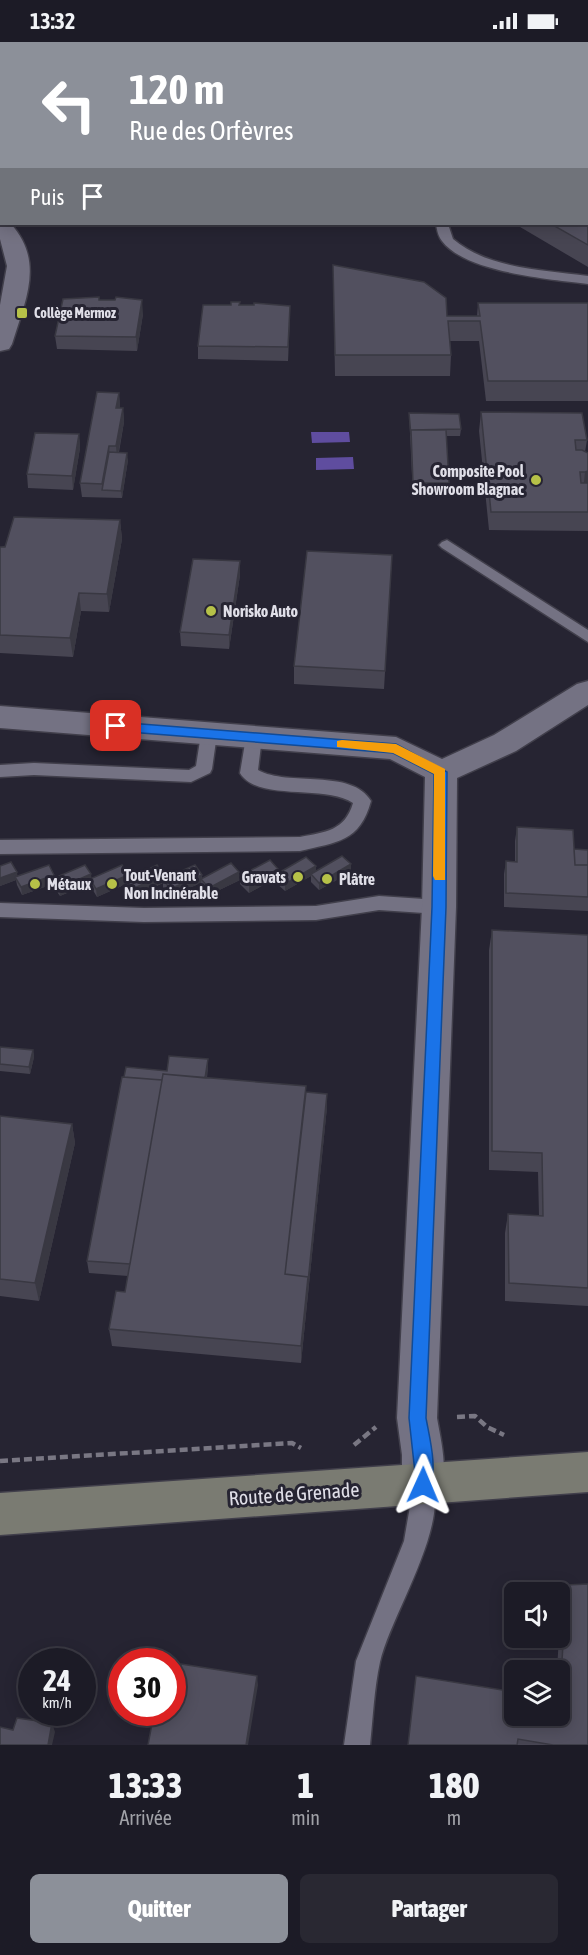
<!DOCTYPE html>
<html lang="fr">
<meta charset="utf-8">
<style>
body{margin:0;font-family:"Asap Condensed",sans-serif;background:#292832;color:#f1f3f6;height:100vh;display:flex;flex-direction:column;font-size:22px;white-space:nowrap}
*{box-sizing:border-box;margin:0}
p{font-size:20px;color:#a0a1a7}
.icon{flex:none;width:33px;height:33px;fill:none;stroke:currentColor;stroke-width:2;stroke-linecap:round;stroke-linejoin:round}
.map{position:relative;height:1703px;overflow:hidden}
.side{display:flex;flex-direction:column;background:#1c1b26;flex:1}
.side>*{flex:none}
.top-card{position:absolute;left:0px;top:0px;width:588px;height:183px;box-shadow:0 3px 15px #0003,0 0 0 2px #3a3943;background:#8c9099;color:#fff;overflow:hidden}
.controls{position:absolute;left:504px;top:1540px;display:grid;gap:12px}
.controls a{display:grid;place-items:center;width:66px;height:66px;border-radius:9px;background:#1c1b26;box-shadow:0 3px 15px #0003,0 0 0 2px #3a3943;font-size:30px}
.speed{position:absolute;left:18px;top:1606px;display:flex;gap:12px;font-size:30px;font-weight:700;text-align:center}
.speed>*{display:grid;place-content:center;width:78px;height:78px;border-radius:50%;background:#1c1b26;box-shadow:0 3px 15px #0003,0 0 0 2px #3a3943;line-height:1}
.speed small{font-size:15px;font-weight:400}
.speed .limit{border:9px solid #d22;background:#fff;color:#111}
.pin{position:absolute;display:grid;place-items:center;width:51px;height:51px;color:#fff;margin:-26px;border-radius:12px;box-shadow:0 3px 9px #0006}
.me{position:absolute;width:66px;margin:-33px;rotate:1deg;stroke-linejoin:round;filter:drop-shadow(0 0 4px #0008)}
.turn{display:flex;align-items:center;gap:21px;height:126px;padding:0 30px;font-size:27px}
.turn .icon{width:78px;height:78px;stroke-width:2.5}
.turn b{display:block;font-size:42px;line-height:51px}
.then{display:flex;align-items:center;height:57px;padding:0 30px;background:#0003;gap:12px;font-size:22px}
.eta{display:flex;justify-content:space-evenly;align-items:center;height:102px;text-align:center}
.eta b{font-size:36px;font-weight:800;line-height:42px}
.primary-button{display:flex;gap:12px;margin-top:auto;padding:12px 30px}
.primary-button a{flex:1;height:69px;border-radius:9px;background:#8c9099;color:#fff;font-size:24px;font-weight:800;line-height:69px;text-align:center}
.primary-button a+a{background:#292832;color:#f1f3f6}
.status{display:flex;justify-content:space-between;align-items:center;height:42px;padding:0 30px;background:#1c1b26;direction:ltr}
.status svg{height:16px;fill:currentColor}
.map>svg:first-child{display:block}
</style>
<div class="status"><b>13:32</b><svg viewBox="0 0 49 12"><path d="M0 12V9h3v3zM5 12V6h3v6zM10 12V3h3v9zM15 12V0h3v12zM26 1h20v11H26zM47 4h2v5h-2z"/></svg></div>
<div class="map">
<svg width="588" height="1703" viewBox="0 0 588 1703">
<rect width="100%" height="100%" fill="#262432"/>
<path fill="#3a2e64" d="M 447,0 L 588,0 L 588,75 L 586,2 Z"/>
<path fill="#5f4d9f" d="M 311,390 L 349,390 L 350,400 L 312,401 Z
M 353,415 L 354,427 L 316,428 L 316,416 Z"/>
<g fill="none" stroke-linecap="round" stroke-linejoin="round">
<defs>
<path id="lane" d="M 0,95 L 2,96 L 2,103 L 0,103 Z
M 436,182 L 448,182 L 453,197 C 488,227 544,228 588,234 L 588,242 C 551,237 466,231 442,199 C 438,194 437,188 436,182 Z
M 447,498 L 588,588 L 588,600 L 442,506 L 439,503 L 442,500 Z
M 209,686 L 217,692 L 212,727 L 210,731 L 191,740 L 34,733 L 0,735 L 0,723 L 34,721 L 189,728 L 196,724 L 201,692 Z
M 254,689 L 262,695 L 258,728 C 288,745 352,726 371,759 C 360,800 337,800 300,809 L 0,812 L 0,798 L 300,795 C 325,790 345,789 353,761 C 325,742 257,760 240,731 L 246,695 Z
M 379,854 L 439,858 L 445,860 L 448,865 L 445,870 L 439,872 L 379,868 L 316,878 L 144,880 L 0,875 L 0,861 L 144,866 L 316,864 Z
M 423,1432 L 431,1435 C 451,1483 391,1572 380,1620 C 374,1647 373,1676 370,1703 L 344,1703 L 356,1619 L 404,1499 L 415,1435 Z"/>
<path id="street" d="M 2,138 L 2,152 L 0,153 L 0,139 Z
M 0,176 L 2,182 L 11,182 C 45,220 25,259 12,302 L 9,307 L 0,309 L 0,263 L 7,224 L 0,197 Z
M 588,639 L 588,663 L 516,709 L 457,736 L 456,865 L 437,1376 C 442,1404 449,1431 438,1457 L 423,1463 L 408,1457 L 402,1443 L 402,1413 L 397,1376 L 422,865 L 425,735 L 390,717 L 0,686 L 0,664 L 396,695 L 442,717 L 494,693 L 577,642 Z"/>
<path id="secondary" d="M 588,1410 L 588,1450 L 0,1493 L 0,1451 Z"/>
</defs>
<use href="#lane" stroke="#413f4b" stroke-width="3"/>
<use href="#street" stroke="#413f4b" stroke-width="3"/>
<use href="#secondary" stroke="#413f4b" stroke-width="3"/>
<path stroke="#797783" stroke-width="2" stroke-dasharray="4.5 2" stroke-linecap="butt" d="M 523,0 L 525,2
M 160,2 L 163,0"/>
<path stroke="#797783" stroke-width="4.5" stroke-dasharray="8 4" stroke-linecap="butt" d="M 457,1375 L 475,1374 L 487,1385 L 504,1393
M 354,1403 L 376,1385
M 0,1419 L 292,1401 L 301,1406"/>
<use href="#lane" fill="#747283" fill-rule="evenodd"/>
<use href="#street" fill="#747283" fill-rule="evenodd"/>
<use href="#secondary" fill="#7a7b72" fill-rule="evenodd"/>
</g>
<path fill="#474552" d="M 214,0 L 266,0 L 262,2 L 214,2 Z
M 367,0 L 386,0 L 385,2 L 367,2 Z
M 588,76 L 588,225 L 515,182 L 586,182 Z
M 333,223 L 447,274 L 477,274 L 478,261 L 588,261 L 588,359 L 486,359 L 479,299 L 450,299 L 451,313 L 450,334 L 335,334 Z
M 100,258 L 115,258 L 143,272 L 137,309 L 57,307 L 55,294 Z
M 240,263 L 290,264 L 288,319 L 198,317 L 198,304 Z
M 119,351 L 120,366 L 123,366 L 124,380 L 119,410 L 128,418 L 122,456 L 82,455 L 80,441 Z
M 481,370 L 587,398 L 585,410 L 588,411 L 588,489 L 489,488 L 479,389 Z
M 409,371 L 461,387 L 460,394 L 446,394 L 449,441 L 448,455 L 413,455 Z
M 79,392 L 80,406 L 73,448 L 28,446 L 27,432 Z
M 120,478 L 122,497 L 109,570 L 81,569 L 73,615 L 0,611 L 0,505 Z
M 392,513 L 384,647 L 294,642 L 294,624 Z
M 240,519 L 240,533 L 229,607 L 181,604 L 180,590 Z
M 517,785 L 574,807 L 588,808 L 588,869 L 504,865 L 504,832 L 506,819 L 515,819 L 515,799 Z
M 0,824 L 17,835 L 92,836 L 128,833 L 129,836 L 164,837 L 202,833 L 202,836 L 240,838 L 209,853 L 201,844 L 201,841 L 170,854 L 163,845 L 163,841 L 133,855 L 126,845 L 126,842 L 97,855 L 91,845 L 90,841 L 60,854 L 53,844 L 53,842 L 22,853 L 17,843 L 16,838 L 0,844 Z
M 278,827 L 278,832 L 351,830 L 319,848 L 311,840 L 311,834 L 285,849 L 276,841 L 276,836 L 249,851 L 240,842 L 240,834 Z
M 492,888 L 588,893 L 588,1264 L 505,1259 L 505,1191 L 508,1172 L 539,1174 L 538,1130 L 489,1128 L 489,908 Z
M 0,1005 L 33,1008 L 34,1015 L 30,1032 L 0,1029 Z
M 208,1017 L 208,1024 L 207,1036 L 306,1050 L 327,1052 L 327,1065 L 301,1321 L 112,1304 L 109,1287 L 125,1250 L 128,1234 L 89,1231 L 87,1219 L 167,1029 Z
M 0,1074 L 72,1082 L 75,1101 L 39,1259 L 0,1254 Z
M 566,1543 L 588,1703 L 408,1703 L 416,1634 L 514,1674 L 560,1674 L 560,1629 L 557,1629 L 561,1558 Z"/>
<path fill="#393842" d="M 230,0 L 266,0 L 262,2 L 230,2 Z
M 142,258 L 143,272 L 137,309 L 136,295 Z
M 290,264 L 290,278 L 288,319 L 288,305 Z
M 119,351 L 120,365 L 118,380 L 116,366 Z
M 123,366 L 124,380 L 117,418 L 116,404 Z
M 79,392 L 80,406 L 73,448 L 72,434 Z
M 109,404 L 110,418 L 102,448 L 102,442 Z
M 127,411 L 128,418 L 122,456 L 121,449 Z
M 588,429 L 588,445 L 583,449 L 585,430 Z
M 120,478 L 122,497 L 109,570 L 107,552 Z
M 240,519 L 240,533 L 229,607 L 229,593 Z
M 79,551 L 81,569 L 73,615 L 70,596 Z
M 351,822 L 351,830 L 319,848 L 319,841 Z
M 316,824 L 316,831 L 311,832 L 311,834 L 285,849 L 285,842 Z
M 278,827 L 278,835 L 275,833 L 276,836 L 249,851 L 249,843 Z
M 17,830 L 18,838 L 15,835 L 16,838 L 0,844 L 0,836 Z
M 239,830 L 240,838 L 209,853 L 209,846 Z
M 91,832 L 92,840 L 90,837 L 90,841 L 60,854 L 59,846 Z
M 54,833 L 56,841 L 52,837 L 53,842 L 22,853 L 21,845 Z
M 128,833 L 129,841 L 126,838 L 126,842 L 97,855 L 96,847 Z
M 164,833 L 165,840 L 163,837 L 163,841 L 133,855 L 132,847 Z
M 202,833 L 201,841 L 170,854 L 170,847 Z
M 33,1008 L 34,1015 L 30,1032 L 29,1025 Z
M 208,1017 L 208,1024 L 204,1055 L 203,1048 Z
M 327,1052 L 327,1065 L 301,1321 L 301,1304 Z
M 72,1082 L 75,1101 L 39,1259 L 35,1241 Z
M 257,1634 L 258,1643 L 248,1703 L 246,1703 Z
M 52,1681 L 55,1690 L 52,1703 L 48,1703 Z"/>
<path fill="#52505f" stroke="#393842" stroke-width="1.5" d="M 296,0 L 360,0 L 359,2 L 298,2 Z
M 586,76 L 588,76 L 588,203 L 551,182 L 586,182 Z
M 333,223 L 424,240 L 446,256 L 447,274 L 480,274 L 478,261 L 588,261 L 588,339 L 488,339 L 480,279 L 448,279 L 451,313 L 335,313 Z
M 99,255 L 99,258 L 115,258 L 116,255 L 142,258 L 136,295 L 55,294 L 63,257 Z
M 231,260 L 240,260 L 239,263 L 254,263 L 254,261 L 290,264 L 288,305 L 198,304 L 203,263 L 231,263 Z
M 97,350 L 119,351 L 116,366 L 123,366 L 116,404 L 109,404 L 102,442 L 80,441 Z
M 481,370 L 582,371 L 587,398 L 575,398 L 576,408 L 582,408 L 588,411 L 588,429 L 585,430 L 580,430 L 581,441 L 588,441 L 588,470 L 491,470 Z
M 409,371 L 459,372 L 461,387 L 411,388 L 411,394 Z
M 411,388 L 446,388 L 449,441 L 413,441 Z
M 35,391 L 79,392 L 72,434 L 27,432 Z
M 109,410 L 127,411 L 121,449 L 102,448 Z
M 14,475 L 120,478 L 107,552 L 79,551 L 70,596 L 0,593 L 0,505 L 5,505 Z
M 307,509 L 392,513 L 385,629 L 294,624 Z
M 193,517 L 240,519 L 229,593 L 180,590 Z
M 517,785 L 573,788 L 575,823 L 588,823 L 588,855 L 506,851 L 506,819 L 517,820 Z
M 574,807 L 588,808 L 588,823 L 575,823 Z
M 342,814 L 351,822 L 319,841 L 311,832 Z
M 306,815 L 316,824 L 285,842 L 275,833 Z
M 270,818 L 278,827 L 249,843 L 240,834 Z
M 11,820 L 17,830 L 0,836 L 0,824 Z
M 231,821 L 239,830 L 209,846 L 201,837 Z
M 49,823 L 54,833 L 21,845 L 15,835 Z
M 85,823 L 91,832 L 59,846 L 52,837 Z
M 122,823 L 128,833 L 96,847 L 90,837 Z
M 157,823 L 164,833 L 132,847 L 126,838 Z
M 195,823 L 202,833 L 170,847 L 163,837 Z
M 492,888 L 588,893 L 588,1246 L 509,1241 L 508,1172 L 543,1174 L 542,1111 L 492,1109 Z
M 0,1005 L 33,1008 L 29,1025 L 0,1022 Z
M 169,1014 L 208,1017 L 205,1036 L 163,1032 L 162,1038 L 124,1035 L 126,1025 L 167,1029 Z
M 163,1032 L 306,1044 L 285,1232 L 308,1235 L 301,1304 L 109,1287 L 116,1249 L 125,1250 Z
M 122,1035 L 162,1038 L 130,1222 L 87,1219 Z
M 306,1050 L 327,1052 L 308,1240 L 308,1235 L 285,1232 Z
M 0,1074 L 72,1082 L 35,1241 L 0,1237 Z
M 588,1542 L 588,1703 L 553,1703 L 518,1697 L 517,1703 L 408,1703 L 416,1634 L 514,1650 L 514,1674 L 560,1674 L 560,1658 L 566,1543 Z
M 181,1622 L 257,1634 L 246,1703 L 148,1703 L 154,1671 L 172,1671 L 172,1624 L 180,1626 Z
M 17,1676 L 52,1681 L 48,1703 L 0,1703 L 0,1685 L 13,1688 Z"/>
<path fill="#1a73e8" stroke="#114b97" stroke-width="1.5" d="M 116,680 L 396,702 L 447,730 L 446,865 L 426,1376 C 430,1398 438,1427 429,1449 L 423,1451 L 417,1449 L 409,1376 L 432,865 L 434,732 L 393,711 L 116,689 L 110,684 Z"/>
<path fill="#f59e0b" d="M 342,698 L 396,702 L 445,727 L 445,838 L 435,838 L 433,834 L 434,732 L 393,711 L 337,705 L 337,699 Z"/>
<g fill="#b6c148" stroke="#262432" stroke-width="2">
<rect x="16" y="265" width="12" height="12" rx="3"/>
<circle cx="536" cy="438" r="6"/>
<circle cx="211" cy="569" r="6"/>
<circle cx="298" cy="835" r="6"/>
<circle cx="327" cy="837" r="6"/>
<circle cx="35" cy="842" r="6"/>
<circle cx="112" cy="842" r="6"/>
</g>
<g text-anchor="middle" stroke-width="6" stroke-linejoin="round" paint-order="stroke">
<g font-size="14" font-weight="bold" fill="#e0dfe8" stroke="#262432" text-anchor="start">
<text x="34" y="276">Collège Mermoz</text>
</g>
<g font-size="16" font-weight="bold" fill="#e0dfe8" stroke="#262432" text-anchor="start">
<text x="524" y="435" text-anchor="end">Composite Pool<tspan x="524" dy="18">Showroom Blagnac</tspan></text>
<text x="223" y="575">Norisko Auto</text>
<text x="124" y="839">Tout-Venant<tspan x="124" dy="18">Non Incinérable</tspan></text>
<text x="286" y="841" text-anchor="end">Gravats</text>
<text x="339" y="843">Plâtre</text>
<text x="47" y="848">Métaux</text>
</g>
<g font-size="20" fill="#e0dfe8" stroke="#262432">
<text transform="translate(294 1452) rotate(-4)" y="7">Route de Grenade</text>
</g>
</g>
</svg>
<div class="controls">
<a><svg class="icon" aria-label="sound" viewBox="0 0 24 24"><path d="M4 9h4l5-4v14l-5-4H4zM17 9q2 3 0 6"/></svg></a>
<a><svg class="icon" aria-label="layers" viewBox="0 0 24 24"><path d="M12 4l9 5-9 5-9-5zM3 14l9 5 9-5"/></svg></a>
</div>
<div class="speed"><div>24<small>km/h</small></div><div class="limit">30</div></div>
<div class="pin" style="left:116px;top:684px;background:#d93025"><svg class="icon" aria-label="arrive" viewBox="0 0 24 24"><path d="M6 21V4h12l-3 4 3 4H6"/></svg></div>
<svg class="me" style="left:423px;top:1443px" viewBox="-20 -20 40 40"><path d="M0-17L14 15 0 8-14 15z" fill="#1a73e8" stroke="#fff" stroke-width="4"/></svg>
<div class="top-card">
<div class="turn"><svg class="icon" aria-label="left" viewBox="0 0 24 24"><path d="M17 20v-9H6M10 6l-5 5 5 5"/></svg><div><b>120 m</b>Rue des Orfèvres</div></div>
<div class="then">Puis<svg class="icon" aria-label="arrive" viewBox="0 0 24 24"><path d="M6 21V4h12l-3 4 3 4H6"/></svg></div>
</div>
</div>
<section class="side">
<div class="eta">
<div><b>13:33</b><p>Arrivée</p></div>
<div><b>1</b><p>min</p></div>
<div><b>180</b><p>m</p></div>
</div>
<div class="primary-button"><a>Quitter</a><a>Partager</a></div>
</section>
